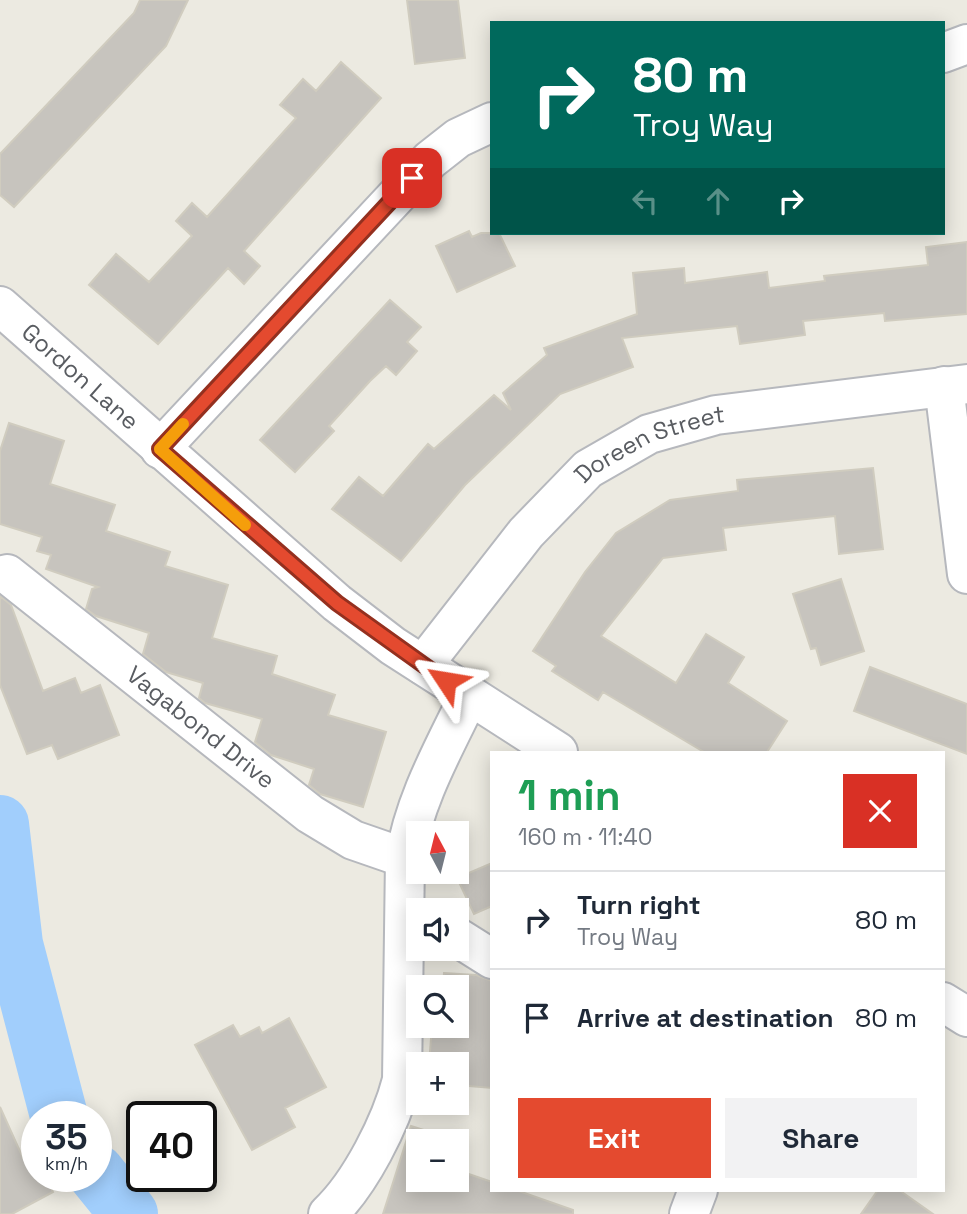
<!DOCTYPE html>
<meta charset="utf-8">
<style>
body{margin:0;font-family:"Space Grotesk",sans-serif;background:#f2f2f3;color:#1f2937;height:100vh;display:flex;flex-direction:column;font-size:26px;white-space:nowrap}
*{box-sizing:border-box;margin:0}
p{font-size:23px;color:#747a83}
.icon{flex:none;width:38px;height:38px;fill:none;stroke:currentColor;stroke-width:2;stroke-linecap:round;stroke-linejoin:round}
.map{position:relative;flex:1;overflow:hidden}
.sheet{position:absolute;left:490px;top:751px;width:455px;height:441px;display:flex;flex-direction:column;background:#fff;border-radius:0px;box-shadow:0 4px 18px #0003}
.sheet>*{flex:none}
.top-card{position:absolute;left:490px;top:21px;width:455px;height:214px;border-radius:0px;box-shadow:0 4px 18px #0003;background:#00695c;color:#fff;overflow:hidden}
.needle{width:46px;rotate:353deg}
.fabs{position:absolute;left:406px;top:821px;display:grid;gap:14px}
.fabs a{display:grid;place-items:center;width:63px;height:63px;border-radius:0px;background:#fff;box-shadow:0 4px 18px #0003;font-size:35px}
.speed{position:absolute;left:21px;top:1101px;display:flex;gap:14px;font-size:35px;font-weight:700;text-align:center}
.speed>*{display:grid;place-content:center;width:91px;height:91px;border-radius:50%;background:#fff;box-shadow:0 4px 18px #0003;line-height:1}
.speed small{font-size:18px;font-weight:400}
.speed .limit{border:4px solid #111;border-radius:10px;background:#fff;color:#111}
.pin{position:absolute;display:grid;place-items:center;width:60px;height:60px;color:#fff;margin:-30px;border-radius:14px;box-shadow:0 4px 10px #0006}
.me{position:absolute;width:77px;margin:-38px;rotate:303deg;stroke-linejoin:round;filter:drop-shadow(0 0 5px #0008)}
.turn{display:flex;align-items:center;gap:24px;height:147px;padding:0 28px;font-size:32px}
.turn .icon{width:91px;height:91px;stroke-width:2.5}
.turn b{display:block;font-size:49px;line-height:60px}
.lanes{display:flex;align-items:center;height:66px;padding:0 28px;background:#0003;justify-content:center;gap:35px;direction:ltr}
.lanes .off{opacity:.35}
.round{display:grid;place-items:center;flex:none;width:74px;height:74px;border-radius:0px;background:#f2f2f3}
.head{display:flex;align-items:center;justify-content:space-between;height:119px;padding:0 28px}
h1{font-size:42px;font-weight:800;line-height:52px;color:#1e9e55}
.primary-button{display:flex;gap:14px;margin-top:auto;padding:14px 28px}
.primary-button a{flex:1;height:80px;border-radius:0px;background:#e44a2f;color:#fff;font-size:28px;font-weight:800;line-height:80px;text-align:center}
.primary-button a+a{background:#f2f2f3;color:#1f2937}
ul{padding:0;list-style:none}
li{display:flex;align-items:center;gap:21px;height:98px;padding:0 28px;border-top:2px solid #e0e1e3}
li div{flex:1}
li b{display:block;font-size:26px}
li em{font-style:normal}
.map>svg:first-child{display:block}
</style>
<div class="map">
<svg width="967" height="1214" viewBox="0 0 967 1214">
<rect width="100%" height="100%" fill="#eceae1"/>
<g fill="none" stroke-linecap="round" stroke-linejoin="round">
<path stroke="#a1cefc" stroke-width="58" d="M 0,824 L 14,944 L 59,1116
M 96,1173 L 129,1214"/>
</g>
<path fill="#c7c4be" stroke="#d0ccbf" stroke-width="2" d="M 140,0 L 188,0 L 166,46 L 14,207 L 0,195 L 0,154 L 134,13 Z
M 407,0 L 458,0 L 465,58 L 415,64 Z
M 341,62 L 381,98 L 244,251 L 260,266 L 244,284 L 228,268 L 158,344 L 89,285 L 116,254 L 149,282 L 192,236 L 176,221 L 192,203 L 207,217 L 296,118 L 280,105 L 303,79 L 316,91 Z
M 469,231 L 472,237 L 481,233 L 499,233 L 515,266 L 457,292 L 436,246 Z
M 967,242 L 967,314 L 885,321 L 884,313 L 803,321 L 805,335 L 740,344 L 737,326 L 622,338 L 633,367 L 560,394 L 465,485 L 401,561 L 332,509 L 359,477 L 383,496 L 428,444 L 434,449 L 494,395 L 511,410 L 503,393 L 547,355 L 544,348 L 637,314 L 633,273 L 684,268 L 685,283 L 767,272 L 769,288 L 825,281 L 824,276 L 928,265 L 926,247 Z
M 390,300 L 421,327 L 407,342 L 417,351 L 396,375 L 386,366 L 370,381 L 329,426 L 334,431 L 295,472 L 260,440 Z
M 9,423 L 64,441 L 50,484 L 115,505 L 106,531 L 170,552 L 165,566 L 228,585 L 212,638 L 277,656 L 272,674 L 335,695 L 328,715 L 386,732 L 363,807 L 320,794 L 309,785 L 314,769 L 271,755 L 255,742 L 262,719 L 205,703 L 199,698 L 203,683 L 166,672 L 143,654 L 149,633 L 96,616 L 86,609 L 92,589 L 98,587 L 46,569 L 51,555 L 37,551 L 42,537 L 0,524 L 0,451 Z
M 873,468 L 883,549 L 839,554 L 835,516 L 723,528 L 726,550 L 663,558 L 601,636 L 676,683 L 706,634 L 744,657 L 728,683 L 787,721 L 767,752 L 704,752 L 603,692 L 598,700 L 552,671 L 556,666 L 533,651 L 585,572 L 616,533 L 670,500 L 738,491 L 737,480 Z
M 841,579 L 864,651 L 821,665 L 816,648 L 811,649 L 793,594 Z
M 0,596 L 11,605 L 43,691 L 75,678 L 81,693 L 100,685 L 119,735 L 58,759 L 52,745 L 27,754 L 0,685 Z
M 870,667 L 967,704 L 967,754 L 854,711 Z
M 492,863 L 492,906 L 474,914 L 457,878 Z
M 444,973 L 476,975 L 492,981 L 492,1088 L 457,1085 L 457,1064 L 429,1064 L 432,1026 L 457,1026 L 457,987 L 443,987 Z
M 289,1018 L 326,1087 L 285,1108 L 295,1127 L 252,1150 L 195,1045 L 233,1025 L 240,1037 L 259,1027 L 262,1033 Z
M 0,1107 L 23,1158 L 33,1153 L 37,1160 L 37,1176 L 45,1176 L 53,1192 L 12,1214 L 0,1214 Z
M 411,1126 L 465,1143 L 457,1168 L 457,1141 L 418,1141 L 418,1180 L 457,1180 L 457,1170 L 492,1182 L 492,1190 L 516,1190 L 573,1210 L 573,1214 L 383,1214 Z
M 878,1190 L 899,1190 L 933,1214 L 861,1214 Z"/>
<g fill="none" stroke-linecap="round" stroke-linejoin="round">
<defs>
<g id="minor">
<path d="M 943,53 L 967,44"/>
<path id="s1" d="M 0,306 L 337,603 L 393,646 L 558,752"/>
<path d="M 944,386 L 967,574"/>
<path d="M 160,449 L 430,160 L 458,138 L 492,122"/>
<path id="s2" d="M 7,574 L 310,814 L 353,840 L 405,858"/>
<path id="s3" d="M 423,665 L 526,533 L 588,469 L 649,434 L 716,415 L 967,384"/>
<path d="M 457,937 L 492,959"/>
<path d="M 943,1002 L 967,1017"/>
<path d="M 328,1214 C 360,1184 391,1123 402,1080 L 405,858 C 414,800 444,748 469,696"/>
<path d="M 689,1214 L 698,1190"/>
</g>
</defs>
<use href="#minor" stroke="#b6b8bd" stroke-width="42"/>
<use href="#minor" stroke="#fff" stroke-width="38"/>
</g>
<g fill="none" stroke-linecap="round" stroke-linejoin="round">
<defs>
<path id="route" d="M 412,178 L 160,449 L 337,603 L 446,681"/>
</defs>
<use href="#route" stroke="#94301f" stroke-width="18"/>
<use href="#route" stroke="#e44a2f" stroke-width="12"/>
<path stroke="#f59e0b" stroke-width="12" d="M 183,424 L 160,449 L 245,525"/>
</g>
<g text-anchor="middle" stroke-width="5" stroke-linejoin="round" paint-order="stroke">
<g font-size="24" fill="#595c61" stroke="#fff">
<text dy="8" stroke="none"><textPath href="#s1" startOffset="107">Gordon Lane</textPath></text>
<text dy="8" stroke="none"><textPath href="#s3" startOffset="324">Doreen Street</textPath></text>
<text dy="8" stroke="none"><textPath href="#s2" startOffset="247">Vagabond Drive</textPath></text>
</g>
</g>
</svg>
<div class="fabs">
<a><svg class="needle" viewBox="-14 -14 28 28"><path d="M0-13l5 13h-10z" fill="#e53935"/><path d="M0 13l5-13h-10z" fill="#747a83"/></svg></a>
<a><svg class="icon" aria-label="sound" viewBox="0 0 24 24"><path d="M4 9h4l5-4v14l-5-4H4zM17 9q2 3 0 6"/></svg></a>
<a><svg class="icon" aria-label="search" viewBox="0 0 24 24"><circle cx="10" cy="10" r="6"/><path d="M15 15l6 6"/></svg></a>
<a>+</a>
<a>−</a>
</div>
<div class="speed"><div>35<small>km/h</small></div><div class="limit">40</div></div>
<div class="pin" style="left:412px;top:178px;background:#d93025"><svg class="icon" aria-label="arrive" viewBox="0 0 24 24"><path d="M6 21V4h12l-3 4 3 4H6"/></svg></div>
<svg class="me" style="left:446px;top:681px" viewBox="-20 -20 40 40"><path d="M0-17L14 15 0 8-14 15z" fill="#e44a2f" stroke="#fff" stroke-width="4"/></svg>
<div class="top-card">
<div class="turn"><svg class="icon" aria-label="right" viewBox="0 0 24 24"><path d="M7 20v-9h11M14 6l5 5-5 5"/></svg><div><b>80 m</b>Troy Way</div></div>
<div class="lanes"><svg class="icon off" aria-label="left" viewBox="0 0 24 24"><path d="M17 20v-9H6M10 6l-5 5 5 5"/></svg><svg class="icon off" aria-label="ahead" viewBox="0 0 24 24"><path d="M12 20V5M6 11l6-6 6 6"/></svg><svg class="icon" aria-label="right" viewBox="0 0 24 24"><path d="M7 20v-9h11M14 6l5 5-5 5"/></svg></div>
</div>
<section class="sheet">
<div class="head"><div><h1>1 min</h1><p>160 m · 11:40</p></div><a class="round" style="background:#d93025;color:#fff"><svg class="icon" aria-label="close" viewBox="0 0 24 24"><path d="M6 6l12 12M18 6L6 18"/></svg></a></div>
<ul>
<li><svg class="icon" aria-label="right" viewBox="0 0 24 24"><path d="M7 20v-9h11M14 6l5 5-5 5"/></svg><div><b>Turn right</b><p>Troy Way</p></div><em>80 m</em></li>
<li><svg class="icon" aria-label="arrive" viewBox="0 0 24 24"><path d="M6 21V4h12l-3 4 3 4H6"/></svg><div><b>Arrive at destination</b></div><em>80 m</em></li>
</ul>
<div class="primary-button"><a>Exit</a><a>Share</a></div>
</section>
</div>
